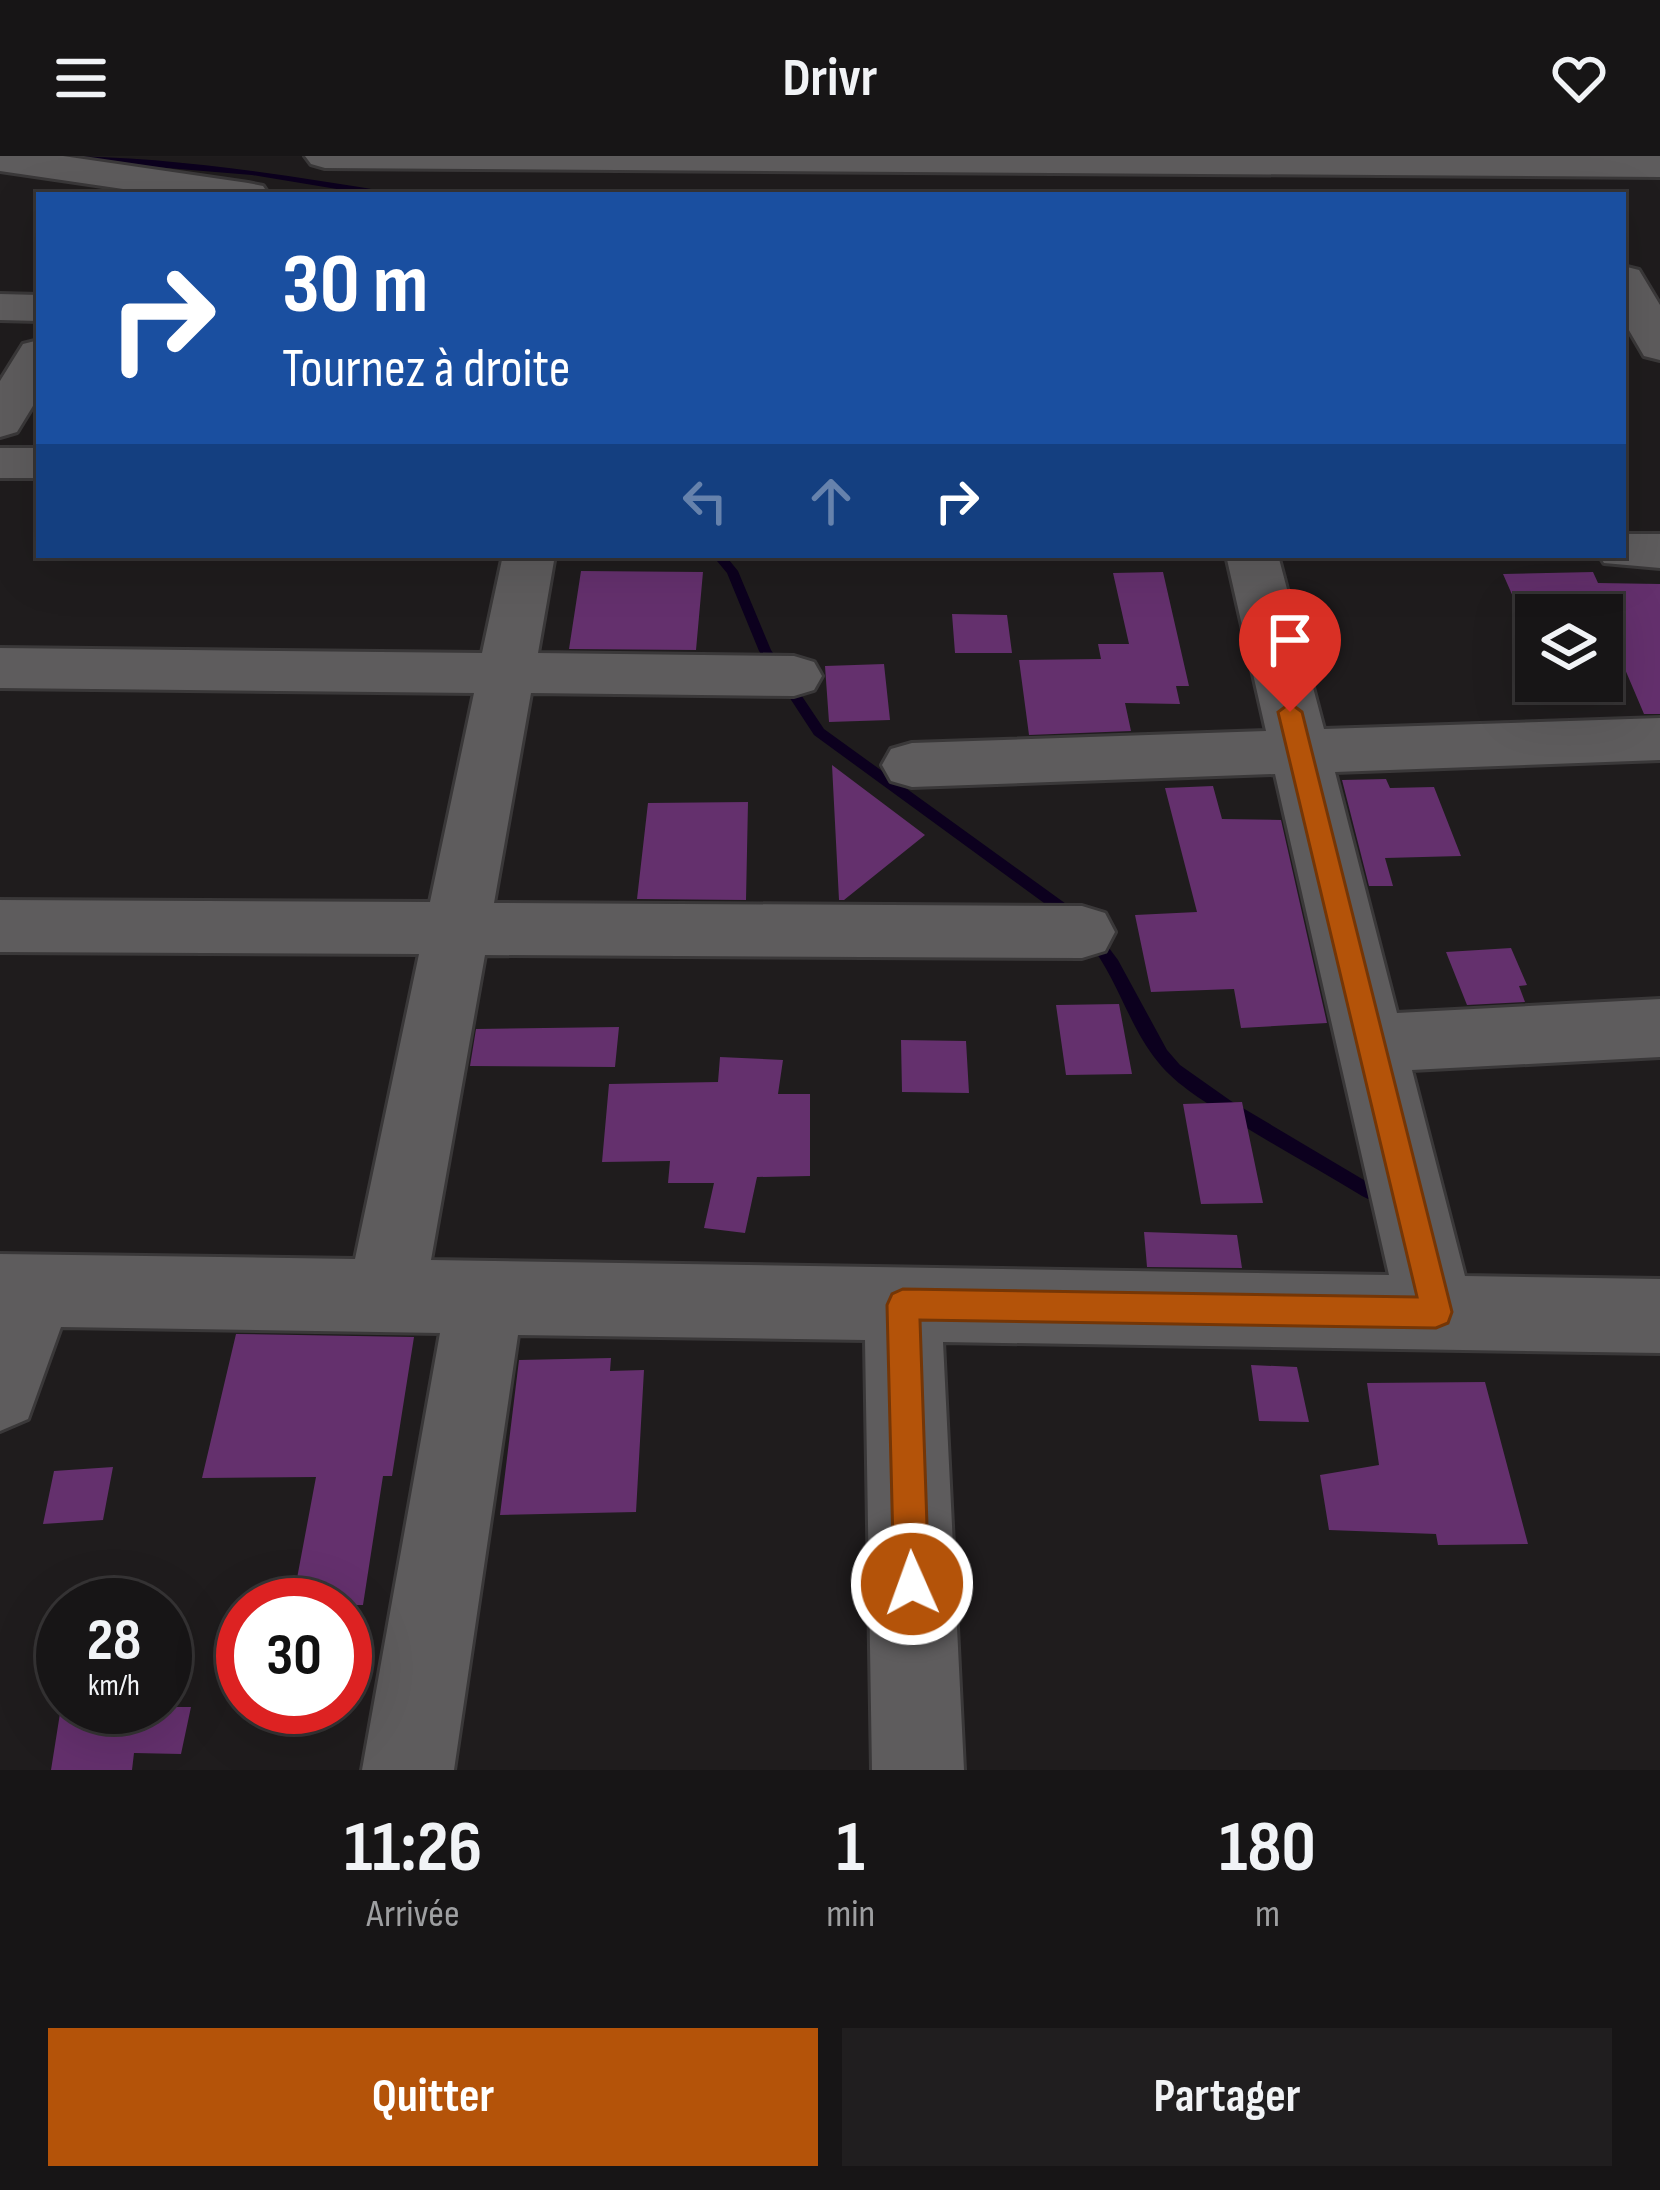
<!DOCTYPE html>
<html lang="fr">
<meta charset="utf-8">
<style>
body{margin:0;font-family:"Sofia Sans Condensed",sans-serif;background:#201e1f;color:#f1f3f6;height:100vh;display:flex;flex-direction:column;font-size:45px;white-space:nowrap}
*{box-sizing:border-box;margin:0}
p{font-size:39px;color:#9e9fa1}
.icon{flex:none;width:66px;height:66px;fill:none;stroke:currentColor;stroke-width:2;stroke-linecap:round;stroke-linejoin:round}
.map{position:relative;height:1614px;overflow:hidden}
.panel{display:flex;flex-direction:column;background:#171516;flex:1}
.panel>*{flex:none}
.hud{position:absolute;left:36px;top:36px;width:1590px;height:366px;border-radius:0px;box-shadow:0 12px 48px #0002,0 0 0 3px #363435;background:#1a4fa0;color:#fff;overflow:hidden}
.fabs{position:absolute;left:1515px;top:438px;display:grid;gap:24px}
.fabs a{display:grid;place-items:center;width:108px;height:108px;border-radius:0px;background:#171516;box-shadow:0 12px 48px #0002,0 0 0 3px #363435;font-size:60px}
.speed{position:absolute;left:36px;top:1422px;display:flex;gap:24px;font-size:60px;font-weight:700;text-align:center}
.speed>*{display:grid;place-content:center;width:156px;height:156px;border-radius:50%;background:#171516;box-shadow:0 12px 48px #0002,0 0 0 3px #363435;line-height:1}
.speed small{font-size:30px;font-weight:400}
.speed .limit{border:18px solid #d22;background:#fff;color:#111}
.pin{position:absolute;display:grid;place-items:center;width:102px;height:102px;color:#fff;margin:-123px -51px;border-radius:50% 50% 50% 0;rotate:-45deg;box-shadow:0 0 12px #0007}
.pin .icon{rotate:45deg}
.me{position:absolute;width:132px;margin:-66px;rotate:358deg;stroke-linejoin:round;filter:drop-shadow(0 0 9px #0008)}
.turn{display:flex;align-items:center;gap:42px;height:252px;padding:0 48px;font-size:54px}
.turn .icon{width:156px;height:156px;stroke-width:2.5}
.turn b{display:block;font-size:84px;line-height:102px}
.lanes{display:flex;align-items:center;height:114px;padding:0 48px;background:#0003;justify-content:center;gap:60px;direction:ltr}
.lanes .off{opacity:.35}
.eta{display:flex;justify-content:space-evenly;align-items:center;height:204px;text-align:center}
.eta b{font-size:72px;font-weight:700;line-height:84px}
.cta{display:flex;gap:24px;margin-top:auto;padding:24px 48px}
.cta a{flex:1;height:138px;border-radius:0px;background:#b45309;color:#fff;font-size:48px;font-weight:700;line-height:138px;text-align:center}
.cta a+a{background:#201e1f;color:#f1f3f6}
header{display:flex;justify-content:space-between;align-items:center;height:156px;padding:0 48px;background:#171516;font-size:54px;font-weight:700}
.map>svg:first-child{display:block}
</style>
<header><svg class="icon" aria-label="menu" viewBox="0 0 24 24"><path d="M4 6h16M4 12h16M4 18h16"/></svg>Drivr<svg class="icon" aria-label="heart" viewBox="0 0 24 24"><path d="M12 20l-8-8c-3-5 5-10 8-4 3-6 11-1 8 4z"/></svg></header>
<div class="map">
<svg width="1660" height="1614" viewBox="0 0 1660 1614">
<rect width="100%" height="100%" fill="#1f1c1d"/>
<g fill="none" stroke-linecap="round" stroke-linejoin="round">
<path fill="#0c001e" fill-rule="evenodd" d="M 53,0 C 167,0 279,18 390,36 L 395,39 L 373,39 L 252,19 L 58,3 Z
M 712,399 L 725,399 L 738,415 L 771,494 L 824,573 L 1080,758 L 1082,762 L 1080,766 L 1070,766 L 814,579 L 759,495 L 727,417 Z
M 1092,774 L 1097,776 L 1118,804 L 1167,894 L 1180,909 L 1231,945 L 1374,1030 L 1376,1035 L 1374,1040 L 1368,1043 L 1362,1040 C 1319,1014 1275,990 1232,963 C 1207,947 1177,930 1158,906 C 1129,871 1118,823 1087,784 L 1085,780 L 1087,776 Z"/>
</g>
<path fill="#64306d" d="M 581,415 L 703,416 L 696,494 L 569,493 Z
M 1163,416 L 1189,530 L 1176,530 L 1180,548 L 1125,547 L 1131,575 L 1029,579 L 1019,504 L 1101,503 L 1098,488 L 1129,488 L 1113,417 Z
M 1593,416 L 1598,427 L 1660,428 L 1660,558 L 1644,558 L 1602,459 L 1521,459 L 1503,418 Z
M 952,458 L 1007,459 L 1012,497 L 955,497 Z
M 884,508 L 890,564 L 829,566 L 825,510 Z
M 832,609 L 925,679 L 844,744 L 839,744 Z
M 1386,623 L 1390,632 L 1434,631 L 1461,700 L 1385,702 L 1393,730 L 1369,730 L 1342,624 Z
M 1213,630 L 1222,663 L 1281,664 L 1327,867 L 1241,872 L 1234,833 L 1151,836 L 1135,759 L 1197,756 L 1165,632 Z
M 748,646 L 746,744 L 637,743 L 648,647 Z
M 1511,792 L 1527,829 L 1519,830 L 1525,846 L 1467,849 L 1446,796 Z
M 1119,848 L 1132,918 L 1066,919 L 1056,849 Z
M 619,871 L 615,911 L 470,910 L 476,873 Z
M 901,884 L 966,885 L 969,937 L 902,936 Z
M 720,901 L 783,904 L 778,938 L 810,938 L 810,1020 L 757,1021 L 745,1077 L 704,1072 L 714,1027 L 668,1027 L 670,1005 L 602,1006 L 609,928 L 718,926 Z
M 1242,946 L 1263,1047 L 1201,1048 L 1183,948 Z
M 1144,1076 L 1237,1079 L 1242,1112 L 1147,1111 Z
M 236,1178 L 414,1181 L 392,1320 L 383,1320 L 363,1449 L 292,1449 L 316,1321 L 202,1322 Z
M 611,1202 L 610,1215 L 644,1214 L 636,1356 L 500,1359 L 519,1204 Z
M 1251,1209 L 1297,1211 L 1309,1266 L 1259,1265 Z
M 1485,1226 L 1528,1388 L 1438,1389 L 1436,1378 L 1329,1374 L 1320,1319 L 1379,1309 L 1367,1227 Z
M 113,1311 L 103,1364 L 43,1368 L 54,1315 Z
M 61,1551 L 191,1551 L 181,1598 L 134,1597 L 132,1614 L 51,1614 Z"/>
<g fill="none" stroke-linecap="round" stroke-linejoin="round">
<defs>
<path id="minor" d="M 0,0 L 63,0 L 248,27 L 263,30 L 269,39 L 164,39 L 0,15 Z
M 305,0 L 1660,0 L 1660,21 L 325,12 L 311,8 Z
M 1623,110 L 1639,114 L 1660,149 L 1660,204 L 1644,200 L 1623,164 Z
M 0,138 L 39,139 L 39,165 L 0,164 Z
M 39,184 L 39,240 L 17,276 L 0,281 L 0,225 L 23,188 Z
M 0,292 L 39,292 L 39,322 L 0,322 Z
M 1623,378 L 1660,378 L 1660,412 L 1604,407 L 1599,399 L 1623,399 Z
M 503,399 L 555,399 L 538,497 L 794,500 L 814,506 L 822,520 L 814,534 L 794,540 L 531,537 L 494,747 L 1082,750 L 1105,757 L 1115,776 L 1105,795 L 1082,802 L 485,799 L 431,1104 L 1389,1119 L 1275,618 L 912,631 L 891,625 L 882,609 L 891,593 L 912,587 L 1266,575 L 1226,399 L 1278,399 L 1324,573 L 1660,562 L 1660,604 L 1335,616 L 1397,857 L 1660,843 L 1660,901 L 1412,914 L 1465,1120 L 1660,1123 L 1660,1197 L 943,1186 L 964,1614 L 872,1614 L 865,1184 L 518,1179 L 454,1614 L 362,1614 L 440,1177 L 61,1171 L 28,1263 L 0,1275 L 0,1098 L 355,1103 L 419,798 L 0,796 L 0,744 L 430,746 L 474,537 L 0,532 L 0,492 L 482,497 Z"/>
</defs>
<use href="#minor" stroke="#3a3839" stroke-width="6"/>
<use href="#minor" fill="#5e5c5d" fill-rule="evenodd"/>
</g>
<path fill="#b45309" stroke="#753606" stroke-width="3" d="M 1290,547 L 1302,556 L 1452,1156 L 1448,1167 L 1436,1172 L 920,1164 L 929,1428 L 924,1440 L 912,1445 L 899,1440 L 894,1428 L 887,1149 L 892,1138 L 903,1133 L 1417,1141 L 1278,556 Z"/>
</svg>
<div class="fabs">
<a><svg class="icon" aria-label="layers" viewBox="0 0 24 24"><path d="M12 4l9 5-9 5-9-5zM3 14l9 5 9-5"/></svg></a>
</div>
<div class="speed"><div>28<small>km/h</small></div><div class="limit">30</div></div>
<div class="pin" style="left:1290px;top:556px;background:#d93025"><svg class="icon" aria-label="arrive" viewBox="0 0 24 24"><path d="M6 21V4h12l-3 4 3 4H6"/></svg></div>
<svg class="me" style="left:912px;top:1428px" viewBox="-20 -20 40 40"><circle r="17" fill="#b45309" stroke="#fff" stroke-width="3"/><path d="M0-11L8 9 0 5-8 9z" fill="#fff"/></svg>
<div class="hud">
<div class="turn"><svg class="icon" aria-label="right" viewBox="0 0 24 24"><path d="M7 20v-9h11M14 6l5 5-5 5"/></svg><div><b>30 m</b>Tournez à droite</div></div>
<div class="lanes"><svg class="icon off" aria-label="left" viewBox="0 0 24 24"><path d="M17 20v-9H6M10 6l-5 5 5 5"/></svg><svg class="icon off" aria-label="ahead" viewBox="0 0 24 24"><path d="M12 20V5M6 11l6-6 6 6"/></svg><svg class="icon" aria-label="right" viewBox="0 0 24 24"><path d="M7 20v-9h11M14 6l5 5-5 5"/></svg></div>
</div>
</div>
<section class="panel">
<div class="eta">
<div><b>11:26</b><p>Arrivée</p></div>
<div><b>1</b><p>min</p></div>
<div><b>180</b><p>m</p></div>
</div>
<div class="cta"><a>Quitter</a><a>Partager</a></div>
</section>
